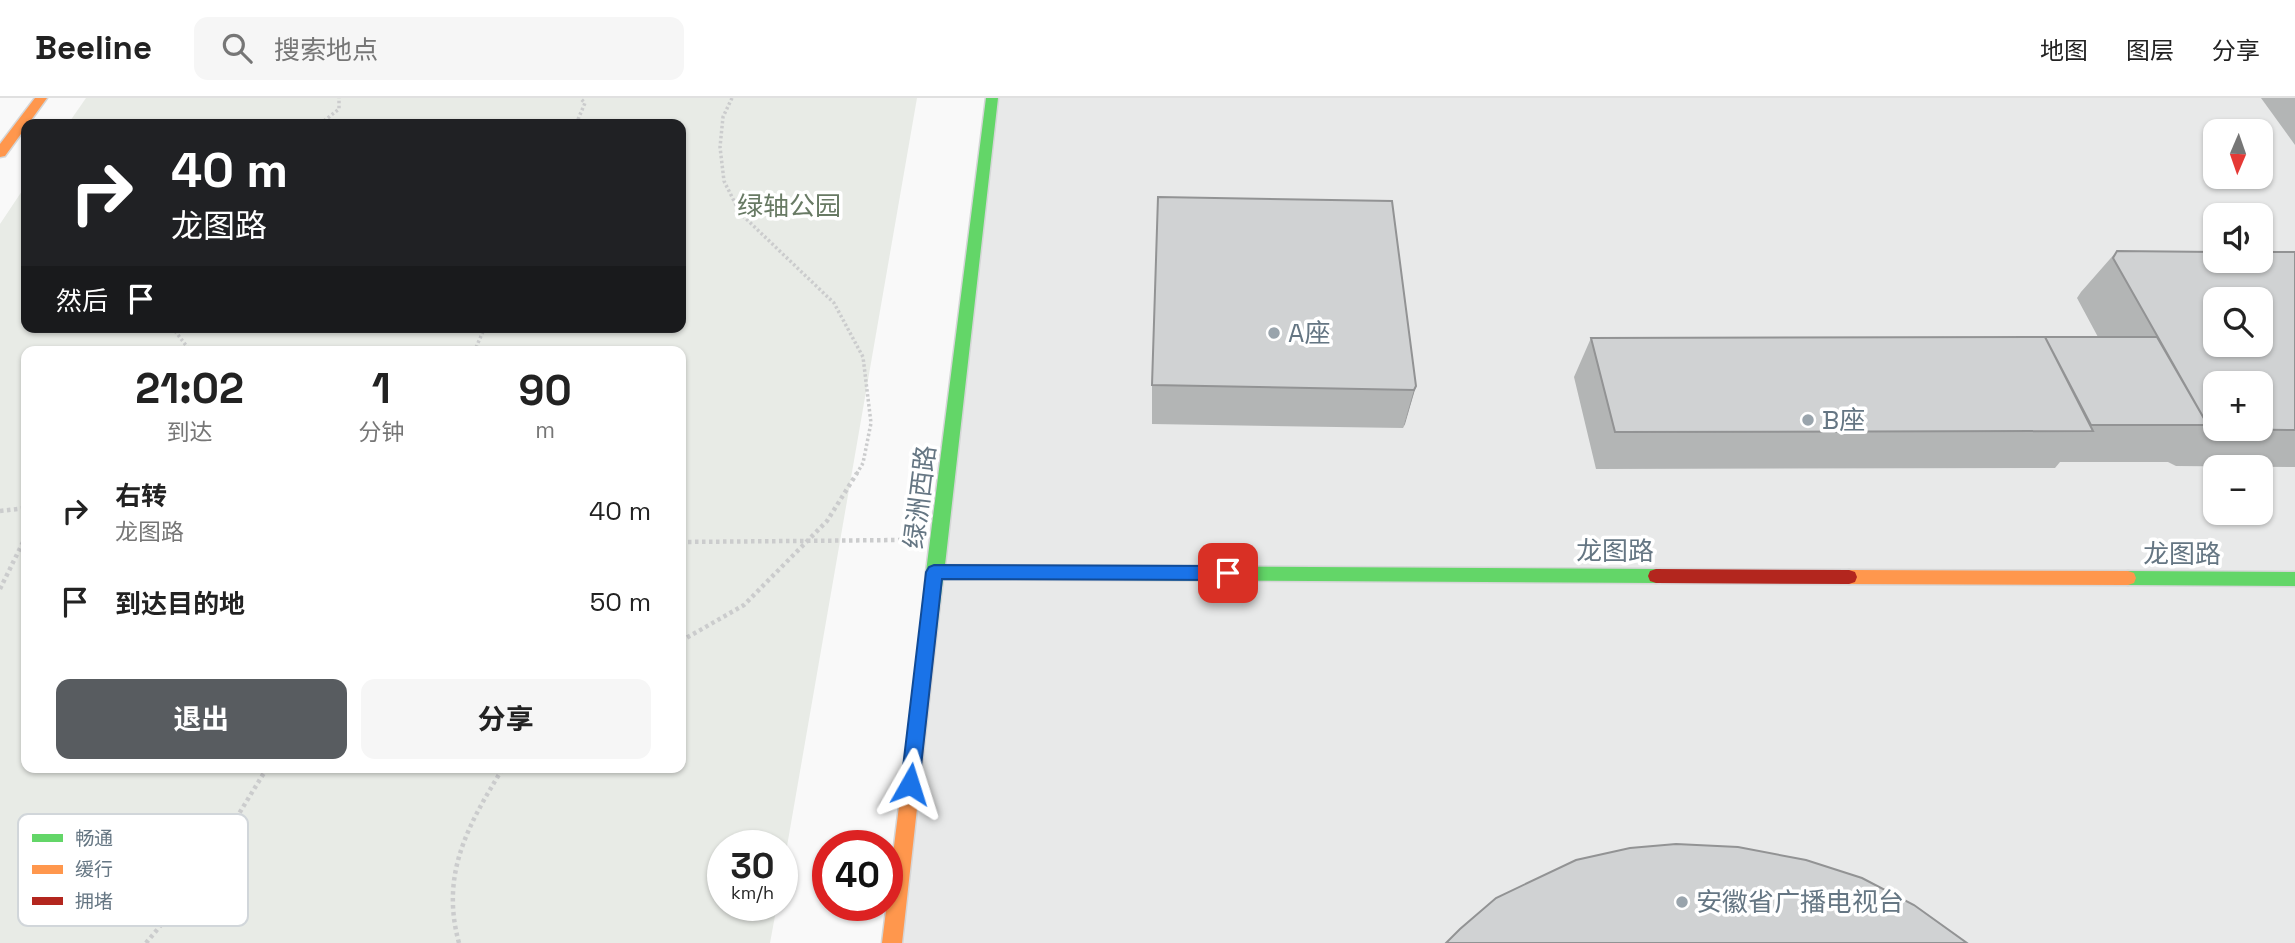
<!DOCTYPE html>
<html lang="zh">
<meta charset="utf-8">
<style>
body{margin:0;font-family:"Space Grotesk","Noto Sans SC",sans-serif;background:#f6f6f6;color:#222;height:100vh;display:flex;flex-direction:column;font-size:26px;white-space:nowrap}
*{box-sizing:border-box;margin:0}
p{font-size:23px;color:#767676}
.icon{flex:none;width:38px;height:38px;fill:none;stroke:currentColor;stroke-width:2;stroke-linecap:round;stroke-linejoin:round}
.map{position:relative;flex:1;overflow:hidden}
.side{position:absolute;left:21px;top:248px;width:665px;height:427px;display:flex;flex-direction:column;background:#fff;border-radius:14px;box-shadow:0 2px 5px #0004}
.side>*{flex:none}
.top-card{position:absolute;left:21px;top:21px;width:665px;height:214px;border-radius:14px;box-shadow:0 2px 5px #0004;background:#202124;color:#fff;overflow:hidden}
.needle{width:46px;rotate:182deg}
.buttons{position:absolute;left:2203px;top:21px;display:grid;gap:14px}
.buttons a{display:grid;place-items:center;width:70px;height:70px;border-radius:14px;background:#fff;box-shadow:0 2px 5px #0004;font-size:35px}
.speed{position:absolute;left:707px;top:732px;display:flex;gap:14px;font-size:35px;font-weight:700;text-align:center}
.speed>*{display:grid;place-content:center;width:91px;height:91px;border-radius:50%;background:#fff;box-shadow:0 2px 5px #0004;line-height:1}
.speed small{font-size:18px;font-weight:400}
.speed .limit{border:10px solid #d22;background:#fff;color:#111}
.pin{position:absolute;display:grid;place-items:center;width:60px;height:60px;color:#fff;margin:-30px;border-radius:14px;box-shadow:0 4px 10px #0006}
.me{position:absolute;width:77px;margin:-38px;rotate:6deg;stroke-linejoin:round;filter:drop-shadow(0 0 5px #0008)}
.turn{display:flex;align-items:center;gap:24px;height:147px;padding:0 35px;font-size:32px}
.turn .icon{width:91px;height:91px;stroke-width:2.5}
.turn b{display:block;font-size:49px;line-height:60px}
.then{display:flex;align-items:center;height:66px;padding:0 35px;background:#0003;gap:14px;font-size:26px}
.eta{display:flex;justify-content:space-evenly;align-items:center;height:119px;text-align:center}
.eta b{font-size:42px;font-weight:700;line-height:49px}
.primary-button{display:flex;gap:14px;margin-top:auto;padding:14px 35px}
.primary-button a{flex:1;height:80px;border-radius:14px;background:#585c60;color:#fff;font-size:28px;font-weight:700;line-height:80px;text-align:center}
.primary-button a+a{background:#f6f6f6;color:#222}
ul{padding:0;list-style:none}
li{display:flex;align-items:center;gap:21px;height:91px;padding:0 35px}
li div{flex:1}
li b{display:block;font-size:26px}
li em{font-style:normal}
header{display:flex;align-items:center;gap:42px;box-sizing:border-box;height:98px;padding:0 35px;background:#fff;border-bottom:2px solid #e0e0e0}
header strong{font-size:33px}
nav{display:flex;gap:38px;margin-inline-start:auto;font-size:24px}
.search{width:490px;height:63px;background:#f6f6f6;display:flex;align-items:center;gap:18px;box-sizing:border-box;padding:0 24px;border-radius:14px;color:#767676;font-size:26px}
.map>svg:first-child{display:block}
</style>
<header>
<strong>Beeline</strong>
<div class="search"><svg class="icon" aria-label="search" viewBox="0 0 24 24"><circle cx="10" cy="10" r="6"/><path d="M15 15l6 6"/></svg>搜索地点</div>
<nav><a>地图</a><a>图层</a><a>分享</a></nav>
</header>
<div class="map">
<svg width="2295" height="845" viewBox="0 0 2295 845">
<rect width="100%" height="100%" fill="#f9f9f9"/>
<path fill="#e8e9e9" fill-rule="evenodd" d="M 992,0 L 2295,0 L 2295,845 L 892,845 ZM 2216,33 L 2261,33 L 2261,79 L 2216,79 ZM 2216,117 L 2261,117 L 2261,163 L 2216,163 ZM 2216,201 L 2261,201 L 2261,247 L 2216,247 ZM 2216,285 L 2261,285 L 2261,331 L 2216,331 ZM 2216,369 L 2261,369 L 2261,415 L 2216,415 Z"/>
<path fill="#e8ebe6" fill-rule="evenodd" d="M 86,0 L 917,0 L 782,777 L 782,747 L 723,747 L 723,807 L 777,807 L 770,845 L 0,845 L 0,126 L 26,87 L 26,229 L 681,229 L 681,26 L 68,26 ZM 26,254 L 681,254 L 681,670 L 26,670 Z"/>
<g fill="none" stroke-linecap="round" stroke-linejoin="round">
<defs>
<path id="fast" d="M 986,0 L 998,0 L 945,467 L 1656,471 L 1662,473 L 1664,478 L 1662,483 L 1656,485 L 943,481 L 937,531 L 935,536 L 929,538 L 923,536 L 921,531 L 926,474 Z
M 2128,473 L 2295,474 L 2295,488 L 2128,487 L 2122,485 L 2120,480 L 2122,475 Z"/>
<path id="slow" d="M 35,0 L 47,0 L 5,58 L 0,59 L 0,46 Z
M 1849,472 L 2128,473 L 2134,475 L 2136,480 L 2134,485 L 2128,487 L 1849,486 L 1843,484 L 1841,479 L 1843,474 Z
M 929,524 L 935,526 L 937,531 L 902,845 L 882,845 L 921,531 L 923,526 Z"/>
<path id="jam" d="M 1656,471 L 1849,472 L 1855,474 L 1857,479 L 1855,484 L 1849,486 L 1656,485 L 1650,483 L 1648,478 L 1650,473 Z"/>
</defs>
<use href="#fast" stroke="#d5d6d7" stroke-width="3"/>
<use href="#slow" stroke="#d5d6d7" stroke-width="3"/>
<use href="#jam" stroke="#d5d6d7" stroke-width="3"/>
<path stroke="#cbcccd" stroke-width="3.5" stroke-dasharray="2.5 2.5" stroke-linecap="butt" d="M 732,0 L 723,19 L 720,49 L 724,83 L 740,115 L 834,205 L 863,259 L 871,325 L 863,365 L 856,377
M 320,26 L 339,11 L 339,0
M 576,26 L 585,5 L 580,0
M 172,229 L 191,254
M 474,254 L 485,229"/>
<path stroke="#cbcccd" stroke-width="4.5" stroke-dasharray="3.5 3.5" stroke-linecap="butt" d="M 0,413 L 26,410
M 681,444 L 900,442
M 0,491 L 26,438
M 681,543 L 744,507 L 827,423 L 857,375
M 146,845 L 197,784 L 267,670
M 459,845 C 440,776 468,727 503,670"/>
<use href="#fast" fill="#63d668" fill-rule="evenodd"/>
<use href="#slow" fill="#ff974d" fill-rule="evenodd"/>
<use href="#jam" fill="#b3261e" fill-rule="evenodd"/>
</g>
<path fill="#b3b5b5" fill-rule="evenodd" d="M 2261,0 L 2295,0 L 2295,47 Z
M 2117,153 L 2295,154 L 2295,369 L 2176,368 L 2168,364 L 2060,364 L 2055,370 L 1596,371 L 1574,279 L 1591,240 L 2098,239 L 2077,200 L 2081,194 ZM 2216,285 L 2261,331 L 2216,331 Z
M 1152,287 L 1416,288 L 1403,330 L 1152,326 Z"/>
<path fill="#929394" d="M 1416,288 L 1405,326 L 1403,330 L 1414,292 Z"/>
<path fill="#d0d2d3" stroke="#929394" stroke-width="2" fill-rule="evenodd" d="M 1158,99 L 1392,103 L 1416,288 L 1414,292 L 1152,287 Z
M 2117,153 L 2216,154 L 2216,163 L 2261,163 L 2261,154 L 2295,154 L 2295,332 L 2219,331 L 2261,331 L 2261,285 L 2216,285 L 2216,329 L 2206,324 L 2113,160 ZM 2216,201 L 2261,201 L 2261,247 L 2216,247 Z
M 2045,239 L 2093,333 L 1615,334 L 1591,240 Z
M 2045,239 L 2157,239 L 2206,324 L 2211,327 L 2091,327 Z
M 1676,746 L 1738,749 L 1806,762 L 1862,780 L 1914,807 L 1967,845 L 1446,845 L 1460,831 L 1496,800 L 1576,762 L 1630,750 Z"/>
<path fill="#1a73e8" stroke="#114b97" stroke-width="2" d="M 934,467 L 1228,468 L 1234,470 L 1237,475 L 1234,480 L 1228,482 L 942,481 L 919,686 L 916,692 L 910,695 L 904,692 L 901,686 L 926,474 L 929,469 Z"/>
<g fill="#99a4ac" stroke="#fff" stroke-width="2.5">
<circle cx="1274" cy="235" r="7"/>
<circle cx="1808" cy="322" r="7"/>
<circle cx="1682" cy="804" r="7"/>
</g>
<g text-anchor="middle" stroke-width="7" stroke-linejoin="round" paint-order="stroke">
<g font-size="26" fill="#687a64" stroke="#fff">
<text x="789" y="117">绿轴公园</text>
</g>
<g font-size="26" fill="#657683" stroke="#fff" text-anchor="start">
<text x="1288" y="244">A座</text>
<text x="1822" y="331">B座</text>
<text x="1696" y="813">安徽省广播电视台</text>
</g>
<g font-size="26" fill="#657683" stroke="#fff">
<text transform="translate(920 399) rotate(-83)" y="9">绿洲西路</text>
<text x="1615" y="462">龙图路</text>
<text x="2182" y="465">龙图路</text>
</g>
</g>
<rect x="18" y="716" width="230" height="112" rx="10" fill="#fff" stroke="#d1d6da" stroke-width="2"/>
<rect x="32" y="736" width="31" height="8" fill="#63d668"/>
<rect x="32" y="767" width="31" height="9" fill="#ff974d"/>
<rect x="32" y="799" width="31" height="8" fill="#b3261e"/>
<g font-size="19" fill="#657683">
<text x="75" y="747">畅通</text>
<text x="75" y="778">缓行</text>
<text x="75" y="810">拥堵</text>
</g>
</svg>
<div class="buttons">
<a><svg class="needle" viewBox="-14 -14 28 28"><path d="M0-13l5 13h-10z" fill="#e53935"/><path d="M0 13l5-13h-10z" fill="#767676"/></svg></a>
<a><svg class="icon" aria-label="sound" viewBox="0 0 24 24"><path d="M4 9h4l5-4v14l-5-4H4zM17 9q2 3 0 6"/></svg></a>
<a><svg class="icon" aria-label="search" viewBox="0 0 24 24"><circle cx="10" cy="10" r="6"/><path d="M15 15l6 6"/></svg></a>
<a>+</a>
<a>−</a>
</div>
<div class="speed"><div>30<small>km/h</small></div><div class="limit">40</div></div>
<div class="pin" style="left:1228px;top:475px;background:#d93025"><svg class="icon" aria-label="arrive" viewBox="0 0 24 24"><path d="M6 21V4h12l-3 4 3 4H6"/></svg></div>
<svg class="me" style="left:910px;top:686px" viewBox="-20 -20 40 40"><path d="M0-17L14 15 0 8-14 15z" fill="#1a73e8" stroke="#fff" stroke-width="4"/></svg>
<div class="top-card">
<div class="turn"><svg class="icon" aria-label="right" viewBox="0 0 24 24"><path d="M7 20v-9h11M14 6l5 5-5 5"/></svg><div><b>40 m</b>龙图路</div></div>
<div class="then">然后<svg class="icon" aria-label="arrive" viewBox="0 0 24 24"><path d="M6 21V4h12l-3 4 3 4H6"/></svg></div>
</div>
<section class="side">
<div class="eta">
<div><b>21:02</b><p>到达</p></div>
<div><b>1</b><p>分钟</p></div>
<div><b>90</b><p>m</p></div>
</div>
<ul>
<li><svg class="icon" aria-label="right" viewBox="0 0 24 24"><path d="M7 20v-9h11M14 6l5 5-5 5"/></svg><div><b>右转</b><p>龙图路</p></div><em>40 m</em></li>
<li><svg class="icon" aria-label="arrive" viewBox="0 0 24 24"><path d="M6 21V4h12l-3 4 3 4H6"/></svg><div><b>到达目的地</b></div><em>50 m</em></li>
</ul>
<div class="primary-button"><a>退出</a><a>分享</a></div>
</section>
</div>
